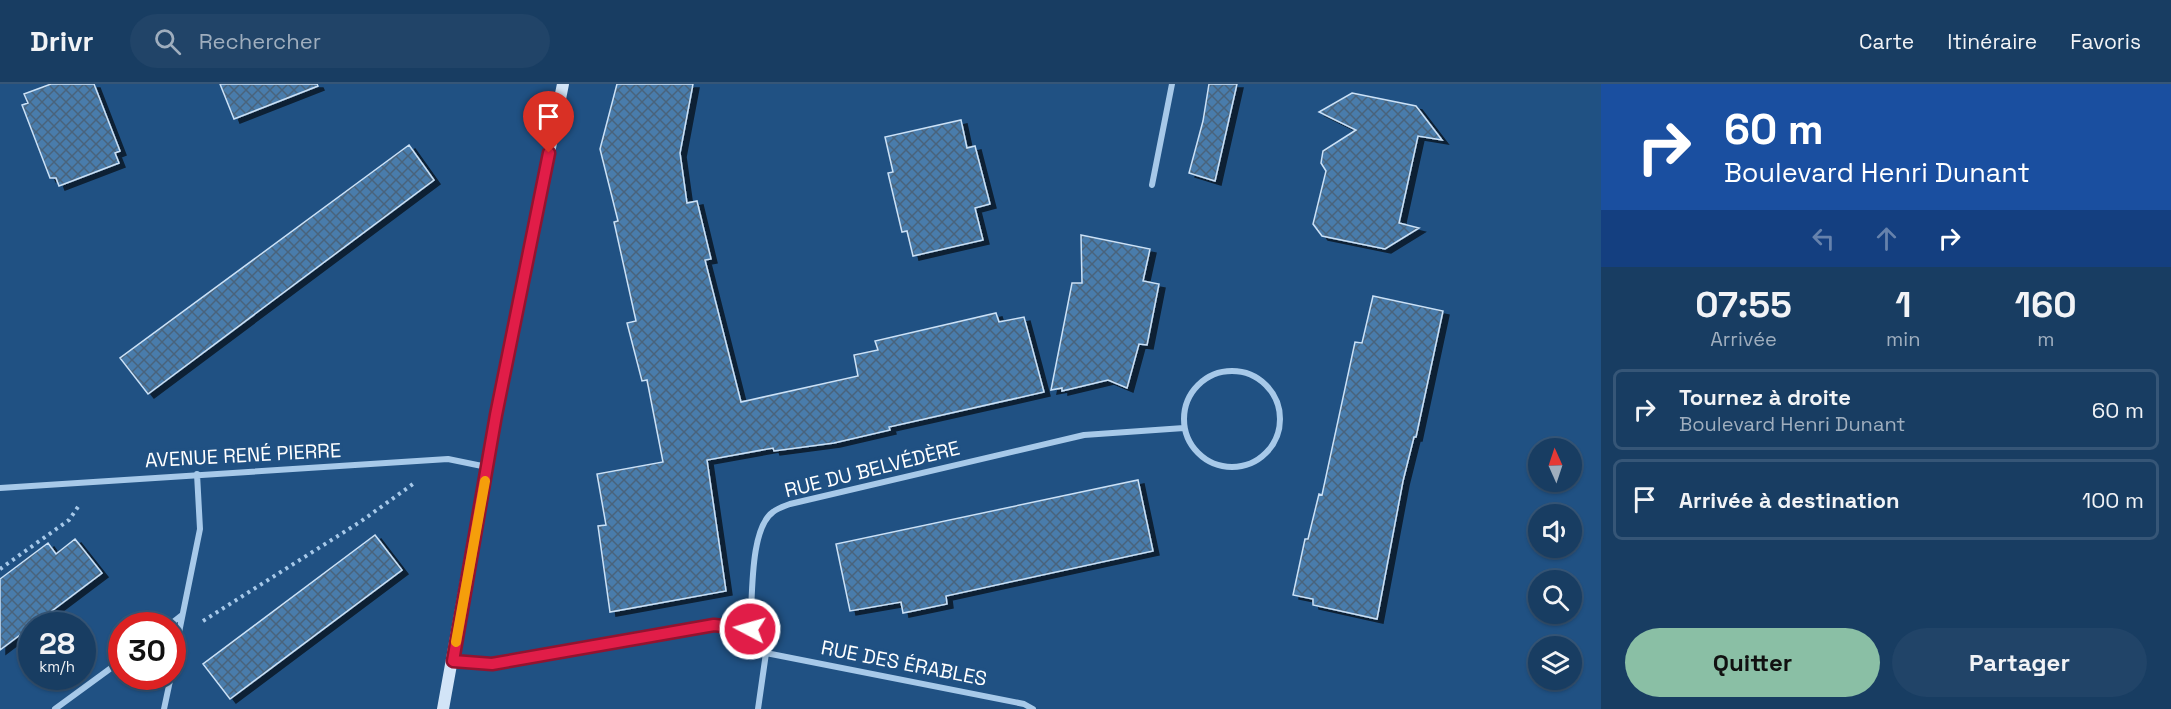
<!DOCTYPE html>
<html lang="fr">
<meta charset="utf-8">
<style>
body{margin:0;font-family:"Space Grotesk",sans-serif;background:#214468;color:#f1f3f6;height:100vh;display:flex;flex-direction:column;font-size:22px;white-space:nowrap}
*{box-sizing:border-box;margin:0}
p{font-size:20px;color:#9faebe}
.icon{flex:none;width:33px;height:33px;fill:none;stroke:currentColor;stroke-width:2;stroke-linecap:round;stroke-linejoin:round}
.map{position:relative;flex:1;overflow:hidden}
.side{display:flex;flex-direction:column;background:#183d62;width:570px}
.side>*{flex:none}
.banner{background:#1a4fa0;color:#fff;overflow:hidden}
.needle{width:39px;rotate:357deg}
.controls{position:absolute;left:1528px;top:354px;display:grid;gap:12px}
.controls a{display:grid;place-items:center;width:54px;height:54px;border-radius:50%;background:#183d62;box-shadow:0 2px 4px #0004,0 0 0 2px #365677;font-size:30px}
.speed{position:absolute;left:18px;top:528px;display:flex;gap:12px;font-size:30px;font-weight:700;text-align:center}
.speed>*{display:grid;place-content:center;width:78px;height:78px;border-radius:50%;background:#183d62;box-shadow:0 2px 4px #0004,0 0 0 2px #365677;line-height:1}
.speed small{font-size:15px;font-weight:400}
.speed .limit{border:9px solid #d22;background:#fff;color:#111}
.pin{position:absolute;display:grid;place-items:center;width:51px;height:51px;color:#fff;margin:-62px -26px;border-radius:50% 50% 50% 0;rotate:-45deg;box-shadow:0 0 6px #0007}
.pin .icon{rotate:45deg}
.me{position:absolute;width:66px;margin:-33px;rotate:276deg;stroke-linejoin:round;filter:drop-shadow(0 0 4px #0008)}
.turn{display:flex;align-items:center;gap:21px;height:126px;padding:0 24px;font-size:27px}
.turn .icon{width:78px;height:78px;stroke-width:2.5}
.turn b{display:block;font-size:42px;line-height:51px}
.lanes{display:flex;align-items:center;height:57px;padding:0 24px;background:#0003;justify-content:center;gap:30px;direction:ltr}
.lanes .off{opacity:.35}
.eta{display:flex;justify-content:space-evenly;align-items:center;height:102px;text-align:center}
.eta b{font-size:36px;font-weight:600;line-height:42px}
.action{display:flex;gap:12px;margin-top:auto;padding:12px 24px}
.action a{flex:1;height:69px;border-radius:36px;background:#8abfa5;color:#111;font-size:24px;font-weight:600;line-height:69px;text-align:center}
.action a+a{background:#214468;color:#f1f3f6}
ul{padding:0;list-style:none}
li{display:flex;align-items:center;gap:18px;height:81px;margin:0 12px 9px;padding:0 12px;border:3px solid #365677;border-radius:9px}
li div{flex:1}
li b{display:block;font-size:22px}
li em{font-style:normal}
header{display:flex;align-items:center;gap:36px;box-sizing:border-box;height:84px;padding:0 30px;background:#183d62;border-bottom:2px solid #365677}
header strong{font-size:28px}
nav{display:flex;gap:33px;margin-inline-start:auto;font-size:21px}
.search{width:420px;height:54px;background:#214468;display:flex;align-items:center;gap:15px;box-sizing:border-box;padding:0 21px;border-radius:33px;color:#9faebe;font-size:22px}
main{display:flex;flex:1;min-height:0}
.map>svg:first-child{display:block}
</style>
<header>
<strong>Drivr</strong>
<div class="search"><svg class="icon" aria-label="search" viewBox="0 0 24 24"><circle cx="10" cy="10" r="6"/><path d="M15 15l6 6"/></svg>Rechercher</div>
<nav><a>Carte</a><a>Itinéraire</a><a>Favoris</a></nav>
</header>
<main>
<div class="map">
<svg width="1601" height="625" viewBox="0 0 1601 625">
<defs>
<pattern id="building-cross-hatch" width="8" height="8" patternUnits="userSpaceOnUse" patternTransform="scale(1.5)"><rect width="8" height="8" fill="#497bab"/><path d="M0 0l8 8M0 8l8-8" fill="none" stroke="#4a647c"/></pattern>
<filter id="shadow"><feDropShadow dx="6" dy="4" stdDeviation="0" flood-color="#0009"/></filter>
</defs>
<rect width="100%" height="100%" fill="#205183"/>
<path fill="url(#building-cross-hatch)" stroke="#cbe1f6" stroke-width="1.5" filter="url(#shadow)" d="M 51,0 L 94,0 L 120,67 L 115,69 L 119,79 L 59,102 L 56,94 L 50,94 L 22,21 L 28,19 L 24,10 Z
M 220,0 L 317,0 L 318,2 L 234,35 Z
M 617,0 L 693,0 L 680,69 L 687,119 L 697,117 L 711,175 L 705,176 L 741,318 L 858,292 L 854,271 L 878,266 L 875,257 L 996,229 L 999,238 L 1024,233 L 1044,308 L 889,343 L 890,346 L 834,359 L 774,367 L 773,364 L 707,376 L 726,507 L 610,528 L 598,442 L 606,441 L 597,390 L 663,378 L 647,296 L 642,297 L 627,239 L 636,237 L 614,138 L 618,137 L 600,65 Z
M 1209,0 L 1237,0 L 1215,97 L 1189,89 L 1203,37 Z
M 1352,9 L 1416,22 L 1442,56 L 1418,52 L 1399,139 L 1419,144 L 1385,165 L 1322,152 L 1313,140 L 1326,87 L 1321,79 L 1323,67 L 1356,46 L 1319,28 Z
M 961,36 L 967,64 L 975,62 L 990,120 L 975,124 L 983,156 L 913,172 L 907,147 L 902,148 L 888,89 L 893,88 L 885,53 Z
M 409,61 L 434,96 L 148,310 L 120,274 Z
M 1081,151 L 1150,165 L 1143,197 L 1159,200 L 1147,261 L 1139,260 L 1127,304 L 1108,296 L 1062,307 L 1062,304 L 1051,306 L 1072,199 L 1082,199 Z
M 1373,212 L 1443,227 L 1416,353 L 1414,353 L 1403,397 L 1377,535 L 1313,521 L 1313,515 L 1293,511 L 1305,455 L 1308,455 L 1319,410 L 1322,411 L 1355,258 L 1362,259 Z
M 1138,396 L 1153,467 L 946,512 L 947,520 L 903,529 L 901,518 L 850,527 L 836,460 Z
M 375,451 L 402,486 L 230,615 L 203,580 Z
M 75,455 L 102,489 L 0,566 L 0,495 L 48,459 L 56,470 Z"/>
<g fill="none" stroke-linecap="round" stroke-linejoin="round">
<path stroke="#a7c9e9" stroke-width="4" stroke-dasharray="3 4.5" stroke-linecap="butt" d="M 0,485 L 69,436 L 80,420
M 203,537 L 360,438 L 413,400"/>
<path stroke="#a7c9e9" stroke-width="6" d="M 1152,101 L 1172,0
M1184 335a48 48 0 1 1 96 0a48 48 0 1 1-96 0Z
M 0,404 L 448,375 L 487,383
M 168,542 L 182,531
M 750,545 C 753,516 749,445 773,428 C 778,424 785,422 790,420 L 1084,351 L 1184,344
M 750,545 L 766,569 L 758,625
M 766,569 L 1024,620 L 1033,625
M 453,577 L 492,580 L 714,541 L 750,545
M 172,583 L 200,445 L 197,390
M 55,625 L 122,576
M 164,625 L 171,592"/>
<path stroke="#d2e4f7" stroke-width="12" d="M 443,625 L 499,314 L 563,0"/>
</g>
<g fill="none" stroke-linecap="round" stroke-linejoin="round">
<defs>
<path id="route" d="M 549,69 L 496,331 L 453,577 L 492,580 L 714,541 L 750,545"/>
</defs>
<use href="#route" stroke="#92132f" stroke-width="15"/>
<use href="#route" stroke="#e11d48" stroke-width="10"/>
<path stroke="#f59e0b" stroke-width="10" d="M 456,558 L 485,397"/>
</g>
<g text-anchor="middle" stroke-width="6" stroke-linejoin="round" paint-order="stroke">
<g font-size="20" fill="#fff" stroke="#205183">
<text transform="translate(243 371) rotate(-3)" y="7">AVENUE RENÉ PIERRE</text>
<text transform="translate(872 385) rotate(-14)" y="7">RUE DU BELVÉDÈRE</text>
<text transform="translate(904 579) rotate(11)" y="7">RUE DES ÉRABLES</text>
</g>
</g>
</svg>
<div class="controls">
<a><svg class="needle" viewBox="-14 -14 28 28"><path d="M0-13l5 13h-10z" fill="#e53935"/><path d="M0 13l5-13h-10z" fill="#9faebe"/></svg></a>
<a><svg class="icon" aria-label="sound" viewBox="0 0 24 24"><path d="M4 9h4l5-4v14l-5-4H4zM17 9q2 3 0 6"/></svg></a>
<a><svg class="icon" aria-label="search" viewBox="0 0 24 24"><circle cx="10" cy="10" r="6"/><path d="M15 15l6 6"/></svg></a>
<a><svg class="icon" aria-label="layers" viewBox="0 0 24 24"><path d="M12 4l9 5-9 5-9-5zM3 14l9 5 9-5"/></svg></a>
</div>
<div class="speed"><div>28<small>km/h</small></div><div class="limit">30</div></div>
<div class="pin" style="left:549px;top:69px;background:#d93025"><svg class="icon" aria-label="arrive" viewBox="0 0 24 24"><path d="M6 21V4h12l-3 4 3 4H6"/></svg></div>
<svg class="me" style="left:750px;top:545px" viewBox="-20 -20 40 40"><circle r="17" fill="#e11d48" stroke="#fff" stroke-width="3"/><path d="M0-11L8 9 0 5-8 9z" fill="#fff"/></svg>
</div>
<section class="side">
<div class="banner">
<div class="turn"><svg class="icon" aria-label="right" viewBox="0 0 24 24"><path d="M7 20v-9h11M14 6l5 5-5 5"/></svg><div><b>60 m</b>Boulevard Henri Dunant</div></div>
<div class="lanes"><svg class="icon off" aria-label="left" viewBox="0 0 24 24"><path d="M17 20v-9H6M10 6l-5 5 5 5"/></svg><svg class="icon off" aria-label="ahead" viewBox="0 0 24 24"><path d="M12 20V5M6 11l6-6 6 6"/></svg><svg class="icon" aria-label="right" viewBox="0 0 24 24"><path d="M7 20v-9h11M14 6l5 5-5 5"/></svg></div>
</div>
<div class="eta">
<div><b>07:55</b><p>Arrivée</p></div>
<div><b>1</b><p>min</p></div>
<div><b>160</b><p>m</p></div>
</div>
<ul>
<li><svg class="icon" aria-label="right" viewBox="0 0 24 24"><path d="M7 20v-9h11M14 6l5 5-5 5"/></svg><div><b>Tournez à droite</b><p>Boulevard Henri Dunant</p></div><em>60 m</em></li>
<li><svg class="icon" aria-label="arrive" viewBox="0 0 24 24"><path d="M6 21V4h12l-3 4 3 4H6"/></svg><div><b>Arrivée à destination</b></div><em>100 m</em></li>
</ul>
<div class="action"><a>Quitter</a><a>Partager</a></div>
</section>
</main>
